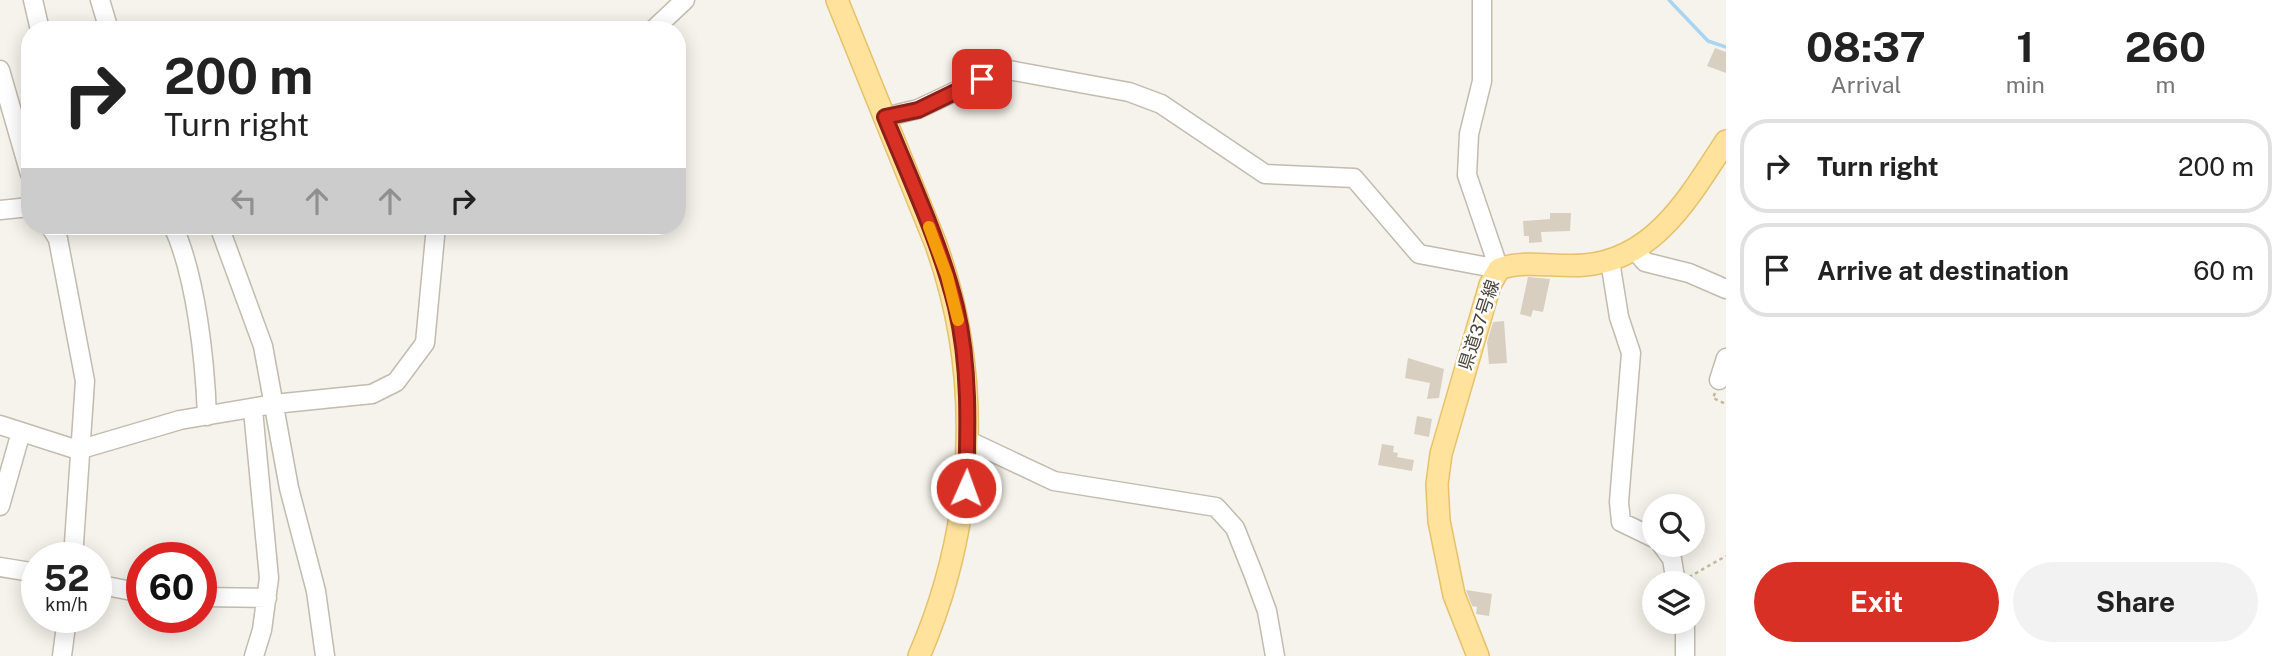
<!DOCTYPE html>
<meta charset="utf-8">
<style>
body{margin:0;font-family:"Public Sans","Noto Sans JP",sans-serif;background:#f2f2f2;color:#222;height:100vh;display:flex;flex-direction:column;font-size:26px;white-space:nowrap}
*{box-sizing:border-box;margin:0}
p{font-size:23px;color:#767676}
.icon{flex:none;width:38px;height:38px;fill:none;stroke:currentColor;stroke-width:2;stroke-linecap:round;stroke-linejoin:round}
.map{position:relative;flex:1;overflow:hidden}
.drawer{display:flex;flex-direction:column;background:#fff;width:560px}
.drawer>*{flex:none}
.top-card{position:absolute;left:21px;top:21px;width:665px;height:214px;border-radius:28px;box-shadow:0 4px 18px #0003;background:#fff;color:#222;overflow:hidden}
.tools{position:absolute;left:1642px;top:494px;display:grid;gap:14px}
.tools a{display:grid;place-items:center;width:63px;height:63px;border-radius:50%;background:#fff;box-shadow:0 4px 18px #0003;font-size:35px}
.speed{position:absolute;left:21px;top:542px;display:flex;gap:14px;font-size:35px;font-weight:700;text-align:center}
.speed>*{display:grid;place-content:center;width:91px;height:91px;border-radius:50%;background:#fff;box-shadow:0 4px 18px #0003;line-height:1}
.speed small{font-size:18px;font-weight:400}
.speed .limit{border:10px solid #d22;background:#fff;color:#111}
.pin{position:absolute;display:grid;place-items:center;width:60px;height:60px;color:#fff;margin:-30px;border-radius:14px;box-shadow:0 4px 10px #0006}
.me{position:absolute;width:77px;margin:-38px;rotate:2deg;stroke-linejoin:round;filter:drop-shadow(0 0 5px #0008)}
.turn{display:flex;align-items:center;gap:24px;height:147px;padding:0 28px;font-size:32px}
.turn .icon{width:91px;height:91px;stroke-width:2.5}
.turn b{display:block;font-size:49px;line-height:60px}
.lanes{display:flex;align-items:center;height:66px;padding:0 28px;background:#0003;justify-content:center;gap:35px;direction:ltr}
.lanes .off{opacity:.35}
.eta{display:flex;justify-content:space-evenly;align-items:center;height:119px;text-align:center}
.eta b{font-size:42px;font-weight:700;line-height:49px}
.button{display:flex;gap:14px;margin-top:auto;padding:14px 28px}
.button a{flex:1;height:80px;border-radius:42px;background:#d93025;color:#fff;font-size:28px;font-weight:700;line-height:80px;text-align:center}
.button a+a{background:#f2f2f2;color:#222}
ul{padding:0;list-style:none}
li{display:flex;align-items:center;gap:21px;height:94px;margin:0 14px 10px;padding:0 14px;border:4px solid #e0e0e0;border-radius:28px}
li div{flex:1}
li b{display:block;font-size:26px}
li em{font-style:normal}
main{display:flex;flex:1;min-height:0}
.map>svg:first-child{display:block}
</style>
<main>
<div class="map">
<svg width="1726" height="656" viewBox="0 0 1726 656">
<rect width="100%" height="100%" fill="#f6f3ec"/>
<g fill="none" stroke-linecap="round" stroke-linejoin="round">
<path stroke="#a9d4f2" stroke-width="3.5" d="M 1669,0 L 1708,41 L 1726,47"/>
</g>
<path fill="#d8cfc1" d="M 1715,48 L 1726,52 L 1726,73 L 1707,66 Z
M 1550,213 L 1571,213 L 1570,231 L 1541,232 L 1542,242 L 1529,243 L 1529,236 L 1524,236 L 1523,221 L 1550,219 Z
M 1528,277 L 1550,279 L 1543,312 L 1533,310 L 1531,317 L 1520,314 Z
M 1504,321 L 1507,363 L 1489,364 L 1487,342 L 1493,322 Z
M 1408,358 L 1444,369 L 1439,398 L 1427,399 L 1430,383 L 1405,378 Z
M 1417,416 L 1432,419 L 1429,437 L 1414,434 Z
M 1382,444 L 1394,446 L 1393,452 L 1398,453 L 1397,457 L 1414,460 L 1412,471 L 1378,465 Z
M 1466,590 L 1492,594 L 1489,616 L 1476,614 L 1477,607 L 1472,606 Z"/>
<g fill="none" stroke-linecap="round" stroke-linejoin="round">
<defs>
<path id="minor" d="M 33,0 L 40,30
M 100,0 L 109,30
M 1482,0 L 1482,81 L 1469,134 L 1467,175 L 1499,269
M 653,30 L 685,0
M 0,70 L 30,174
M 885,117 L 918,109 L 1003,69 L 1129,92 L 1161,104 L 1265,174 L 1354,178 L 1419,254 L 1499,269
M 0,210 L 30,207
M 50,226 L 58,239 L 85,381 L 73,558
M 173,226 C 196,276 205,360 207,416
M 219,226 L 263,346 L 289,488 L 316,591 L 325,656
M 1635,250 L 1645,262 L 1689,273 L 1726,289
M 1610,261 L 1619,317 L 1631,353 L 1619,502 L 1621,522 L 1654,538
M 1719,380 L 1726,358
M 253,410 L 269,578 L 262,630 L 254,656
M 0,425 L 78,450 L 180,420 L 274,404 L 372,394 L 396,382 L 425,343 L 436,226
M 967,440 L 1054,481 L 1216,507 L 1235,528 L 1253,573 L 1267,611 L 1275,656
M 0,506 L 21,432
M 1661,544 L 1672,559 L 1676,583
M 0,567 L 37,573
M 96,584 L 142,593
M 201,597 L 267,598
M 62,656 L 67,618
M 1685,656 L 1685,621"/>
<path id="major" d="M 837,0 L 935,242 C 984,377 976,525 919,656
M 1478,656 L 1454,595 L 1439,521 L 1437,484 L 1441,454 L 1490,285 L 1499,269 C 1526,259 1556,268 1585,265 C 1656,259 1691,194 1726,141"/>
</defs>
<use href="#minor" stroke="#c2bbae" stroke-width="21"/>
<use href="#major" stroke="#e6c16a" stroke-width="24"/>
<path stroke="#c4b79f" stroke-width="2.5" stroke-dasharray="3.5 3.5" stroke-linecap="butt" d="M 1715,393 L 1713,398 L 1726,404
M 1689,577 L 1726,556"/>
<use href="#minor" stroke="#fff" stroke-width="18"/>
<use href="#major" stroke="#ffe39c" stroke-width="21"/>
</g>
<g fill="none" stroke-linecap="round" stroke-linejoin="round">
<defs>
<path id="route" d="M 966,488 C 968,428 970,366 956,307 C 940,242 910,179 885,117 L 918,110 L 982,79"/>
</defs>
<use href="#route" stroke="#8d1f18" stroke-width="18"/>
<use href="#route" stroke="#d93025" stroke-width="12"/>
<path stroke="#f59e0b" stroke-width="12" d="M 929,227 L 947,276 L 958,320"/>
</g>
<g text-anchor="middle" stroke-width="5" stroke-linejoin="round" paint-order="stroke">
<g font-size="18" fill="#4b4439" stroke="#fff">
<text transform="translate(1479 325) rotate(-72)" y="6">県道37号線</text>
</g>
</g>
</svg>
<div class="tools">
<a><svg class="icon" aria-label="search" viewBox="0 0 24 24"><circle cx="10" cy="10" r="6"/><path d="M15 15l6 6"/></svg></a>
<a><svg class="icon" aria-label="layers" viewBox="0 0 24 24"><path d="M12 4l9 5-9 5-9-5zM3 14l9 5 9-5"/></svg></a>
</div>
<div class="speed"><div>52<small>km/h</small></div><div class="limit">60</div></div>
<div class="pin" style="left:982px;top:79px;background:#d93025"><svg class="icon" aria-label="arrive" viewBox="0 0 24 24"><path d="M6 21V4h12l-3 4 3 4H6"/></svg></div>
<svg class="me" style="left:966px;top:488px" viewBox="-20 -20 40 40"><circle r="17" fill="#d93025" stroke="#fff" stroke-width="3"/><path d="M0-11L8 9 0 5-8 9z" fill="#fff"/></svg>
<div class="top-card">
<div class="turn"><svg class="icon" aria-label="right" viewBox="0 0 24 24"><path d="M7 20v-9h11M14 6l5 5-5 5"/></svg><div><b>200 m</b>Turn right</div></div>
<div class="lanes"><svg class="icon off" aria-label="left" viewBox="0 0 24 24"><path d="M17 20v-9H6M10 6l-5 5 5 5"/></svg><svg class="icon off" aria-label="ahead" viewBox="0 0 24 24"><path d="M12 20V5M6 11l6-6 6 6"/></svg><svg class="icon off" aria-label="ahead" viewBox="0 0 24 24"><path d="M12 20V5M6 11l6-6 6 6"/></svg><svg class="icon" aria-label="right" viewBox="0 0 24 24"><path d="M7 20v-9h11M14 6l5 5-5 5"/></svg></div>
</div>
</div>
<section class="drawer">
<div class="eta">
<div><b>08:37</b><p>Arrival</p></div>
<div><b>1</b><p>min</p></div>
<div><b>260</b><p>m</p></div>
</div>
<ul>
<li><svg class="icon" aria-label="right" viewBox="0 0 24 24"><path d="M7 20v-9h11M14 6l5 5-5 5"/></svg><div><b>Turn right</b></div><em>200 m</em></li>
<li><svg class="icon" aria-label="arrive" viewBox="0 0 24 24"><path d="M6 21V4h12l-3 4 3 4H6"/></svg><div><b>Arrive at destination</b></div><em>60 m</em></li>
</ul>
<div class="button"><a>Exit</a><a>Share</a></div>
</section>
</main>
